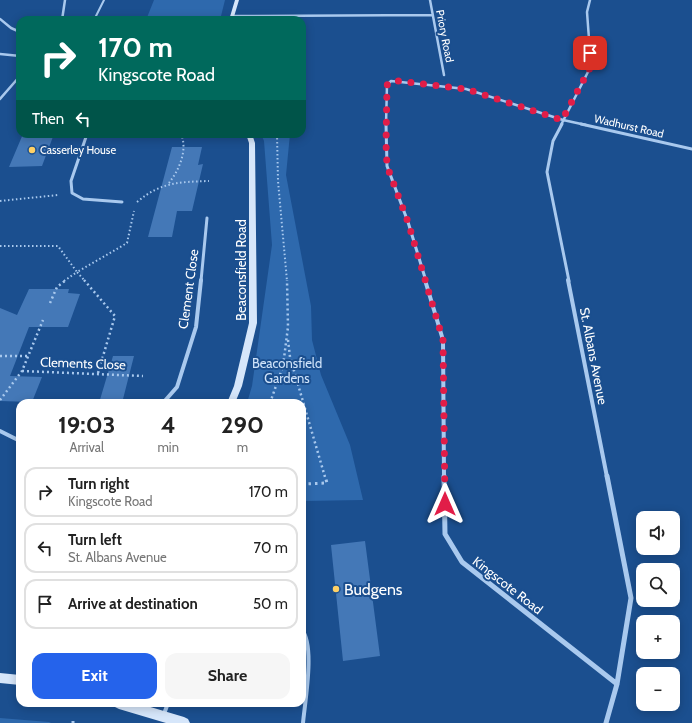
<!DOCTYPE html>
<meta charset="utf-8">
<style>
body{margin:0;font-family:Cabin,sans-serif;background:#f6f6f6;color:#222;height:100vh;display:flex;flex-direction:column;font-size:15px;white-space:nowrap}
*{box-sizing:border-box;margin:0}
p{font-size:13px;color:#767676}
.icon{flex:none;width:22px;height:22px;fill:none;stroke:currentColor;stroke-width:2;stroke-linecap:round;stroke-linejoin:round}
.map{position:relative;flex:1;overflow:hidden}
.panel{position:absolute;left:16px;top:399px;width:290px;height:308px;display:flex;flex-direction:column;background:#fff;border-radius:12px;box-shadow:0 2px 10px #0003}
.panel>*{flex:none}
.banner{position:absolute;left:16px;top:16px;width:290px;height:122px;border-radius:12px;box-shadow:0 2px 10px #0003;background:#00695c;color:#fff;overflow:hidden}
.controls{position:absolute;left:636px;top:511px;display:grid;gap:8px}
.controls a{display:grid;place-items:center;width:44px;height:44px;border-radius:8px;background:#fff;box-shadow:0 2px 10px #0003;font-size:20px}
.pin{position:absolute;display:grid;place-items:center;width:34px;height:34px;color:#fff;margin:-17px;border-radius:8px;box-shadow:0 2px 6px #0006}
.me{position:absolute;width:44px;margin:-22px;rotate:0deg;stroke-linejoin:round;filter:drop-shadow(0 0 3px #0008)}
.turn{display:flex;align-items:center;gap:14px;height:84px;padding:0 16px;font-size:18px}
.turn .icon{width:52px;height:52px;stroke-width:2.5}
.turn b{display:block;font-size:28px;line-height:34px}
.then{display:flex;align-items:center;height:38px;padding:0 16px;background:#0003;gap:8px;font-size:15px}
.eta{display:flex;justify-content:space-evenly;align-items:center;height:68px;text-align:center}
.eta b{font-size:24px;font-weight:700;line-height:28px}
.button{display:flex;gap:8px;margin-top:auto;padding:8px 16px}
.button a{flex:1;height:46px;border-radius:12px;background:#2563eb;color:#fff;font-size:16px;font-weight:700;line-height:46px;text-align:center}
.button a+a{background:#f6f6f6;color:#222}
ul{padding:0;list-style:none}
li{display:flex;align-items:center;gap:12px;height:50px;margin:0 8px 6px;padding:0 8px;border:2px solid #e0e0e0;border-radius:12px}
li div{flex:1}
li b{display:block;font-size:15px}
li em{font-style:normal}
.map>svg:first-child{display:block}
</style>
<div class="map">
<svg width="692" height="723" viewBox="0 0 692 723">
<rect width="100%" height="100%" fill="#1b4f8f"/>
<path fill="#2e69ad" d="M 154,0 L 225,0 L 220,20 L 146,20 Z
M 261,134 L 290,134 L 286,175 L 311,306 L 312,340 L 321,375 L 350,445 L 363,500 L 302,501 L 302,403 L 247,403 L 252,386 L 272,245 L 264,141 Z
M 0,718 L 49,722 L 51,723 L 0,723 Z"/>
<path fill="#4478b7" d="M 23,134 L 54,134 L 42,166 L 9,167 Z
M 172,147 L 202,147 L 198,165 L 203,164 L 192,211 L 177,211 L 172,237 L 148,237 Z
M 29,289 L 69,289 L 68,293 L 80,294 L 68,327 L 29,327 L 10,376 L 42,377 L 32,402 L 0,401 L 0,308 L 17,315 Z
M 113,356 L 134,356 L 122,403 L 99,403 Z
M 365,541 L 380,656 L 343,661 L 331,545 Z"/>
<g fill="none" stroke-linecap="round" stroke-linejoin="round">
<path stroke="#a9c9ee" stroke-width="2" stroke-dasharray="1.5 2.5" stroke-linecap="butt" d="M 277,134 L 278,181 L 287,281
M 169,183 C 179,170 188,150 181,134
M 0,201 L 58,195
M 137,202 C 161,182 179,182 209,181
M 0,246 L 58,246 L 77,272 L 127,243 L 134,211
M 64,281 L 77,272 L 85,281"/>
<path stroke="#a9c9ee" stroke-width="2.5" stroke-dasharray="2 3" stroke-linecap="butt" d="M 84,280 L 115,316 L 98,373
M 50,303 L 57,287 L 66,280
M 288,340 L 290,357 L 325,477
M 0,356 L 28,356
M 22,371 L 143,376
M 0,400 L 22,371 L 43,320
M 270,403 L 283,366 L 288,327 L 287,280"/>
<path stroke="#a9c9ee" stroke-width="3" stroke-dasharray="2.5 4" stroke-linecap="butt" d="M 302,484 L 327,483 L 325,476
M 73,721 L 73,723"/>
<path stroke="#a9c9ee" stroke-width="2" d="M 94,20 L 104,0"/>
<path stroke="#a9c9ee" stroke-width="4" d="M 302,630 C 315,646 305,701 303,723
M 164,714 L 168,703"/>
<path stroke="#a9c9ee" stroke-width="2.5" d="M 430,0 L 444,75
M 232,16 L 432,15
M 0,19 L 11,28 L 20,32
M 62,20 L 65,0
M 0,54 L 20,56
M 0,99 L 20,76
M 386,125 L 387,85 L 391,81 L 466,89 L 563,120 L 586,125
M 561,125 L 591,66 L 587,12 L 590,0"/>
<path stroke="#a9c9ee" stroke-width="3" d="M 386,124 L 387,166 L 408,222 L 426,281
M 562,124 L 553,141 L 547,172 L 569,281
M 581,124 L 692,149
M 87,134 L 71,181 L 72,193 L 83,199 L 122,202
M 201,281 L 207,218"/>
<path stroke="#a9c9ee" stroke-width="4" d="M 425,280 L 443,340 L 444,477
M 568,280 L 607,477
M 163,403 L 177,387 L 196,327 L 201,280
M 0,431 L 20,441"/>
<path stroke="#a9c9ee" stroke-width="5" d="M 444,476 L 445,534 L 462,562 L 617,684
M 606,723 L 617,684 L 631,598 L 607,476"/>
<path fill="#d6e6fa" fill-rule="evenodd" d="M 235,0 L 239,0 L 233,20 L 229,20 Z
M 246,134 L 252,134 L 255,143 L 257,323 L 242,386 L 235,403 L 227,403 L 234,386 L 249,323 L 249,143 Z
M 0,673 L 20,675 L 20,685 L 0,683 Z
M 113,703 L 137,703 L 184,717 L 188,719 L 190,723 L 166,723 L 119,709 L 115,707 Z"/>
</g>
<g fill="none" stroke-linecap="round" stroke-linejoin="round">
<path stroke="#e11d48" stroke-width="7" stroke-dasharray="0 12.6" d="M 445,504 L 443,340 L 408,222 L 387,166 L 386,144 L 387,85 L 391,81 L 399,81 L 466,89 L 562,120 L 591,66 L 590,53"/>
</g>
<g fill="#ffd166" stroke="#1b4f8f" stroke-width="1.5">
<circle cx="32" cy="150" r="4"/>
<circle cx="336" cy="589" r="4"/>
</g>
<g text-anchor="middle" stroke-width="4" stroke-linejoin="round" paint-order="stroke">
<g font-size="11" fill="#fff" stroke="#1b4f8f">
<text transform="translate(445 36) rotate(79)" y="4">Priory Road</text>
<text transform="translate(629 126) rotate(13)" y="4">Wadhurst Road</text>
</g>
<g font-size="11" fill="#fff" stroke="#1b4f8f" text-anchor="start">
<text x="40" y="154">Casserley House</text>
</g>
<g font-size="13" fill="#fff" stroke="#1b4f8f">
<text transform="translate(241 270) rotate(-90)" y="5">Beaconsfield Road</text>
<text transform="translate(188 289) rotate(-82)" y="5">Clement Close</text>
<text transform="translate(594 356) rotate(79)" y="5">St. Albans Avenue</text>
<text transform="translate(83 363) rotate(2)" y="5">Clements Close</text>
<text transform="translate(508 585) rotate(38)" y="5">Kingscote Road</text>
</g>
<g font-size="13" fill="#cfe3fa" stroke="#1b4f8f">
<text x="287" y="368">Beaconsfield<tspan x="287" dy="15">Gardens</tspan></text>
</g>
<g font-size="16" fill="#fff" stroke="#1b4f8f" text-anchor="start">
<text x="344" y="595">Budgens</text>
</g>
</g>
</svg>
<div class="controls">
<a><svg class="icon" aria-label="sound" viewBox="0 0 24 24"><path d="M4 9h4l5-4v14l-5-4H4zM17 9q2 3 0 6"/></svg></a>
<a><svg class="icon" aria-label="search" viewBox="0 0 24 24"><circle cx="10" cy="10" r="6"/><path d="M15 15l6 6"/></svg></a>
<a>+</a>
<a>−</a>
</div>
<div class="pin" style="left:590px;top:53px;background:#d93025"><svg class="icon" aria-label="arrive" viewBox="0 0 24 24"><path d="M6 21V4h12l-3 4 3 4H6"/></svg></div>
<svg class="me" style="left:445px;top:504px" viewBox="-20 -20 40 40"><path d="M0-17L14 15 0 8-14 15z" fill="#e11d48" stroke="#fff" stroke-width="4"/></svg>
<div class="banner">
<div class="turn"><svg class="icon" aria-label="right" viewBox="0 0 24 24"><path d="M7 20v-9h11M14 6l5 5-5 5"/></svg><div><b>170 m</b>Kingscote Road</div></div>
<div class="then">Then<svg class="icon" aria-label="left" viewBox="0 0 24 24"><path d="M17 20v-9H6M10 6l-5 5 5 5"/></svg></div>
</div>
<section class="panel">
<div class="eta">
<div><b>19:03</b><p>Arrival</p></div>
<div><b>4</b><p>min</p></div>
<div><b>290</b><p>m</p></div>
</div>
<ul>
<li><svg class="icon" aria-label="right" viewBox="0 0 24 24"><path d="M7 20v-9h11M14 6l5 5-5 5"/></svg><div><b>Turn right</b><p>Kingscote Road</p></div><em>170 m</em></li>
<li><svg class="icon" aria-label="left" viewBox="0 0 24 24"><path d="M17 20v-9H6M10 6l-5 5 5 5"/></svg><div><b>Turn left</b><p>St. Albans Avenue</p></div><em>70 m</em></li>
<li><svg class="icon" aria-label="arrive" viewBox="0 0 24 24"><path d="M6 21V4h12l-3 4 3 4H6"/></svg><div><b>Arrive at destination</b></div><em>50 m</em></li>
</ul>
<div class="button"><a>Exit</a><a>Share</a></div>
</section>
</div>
